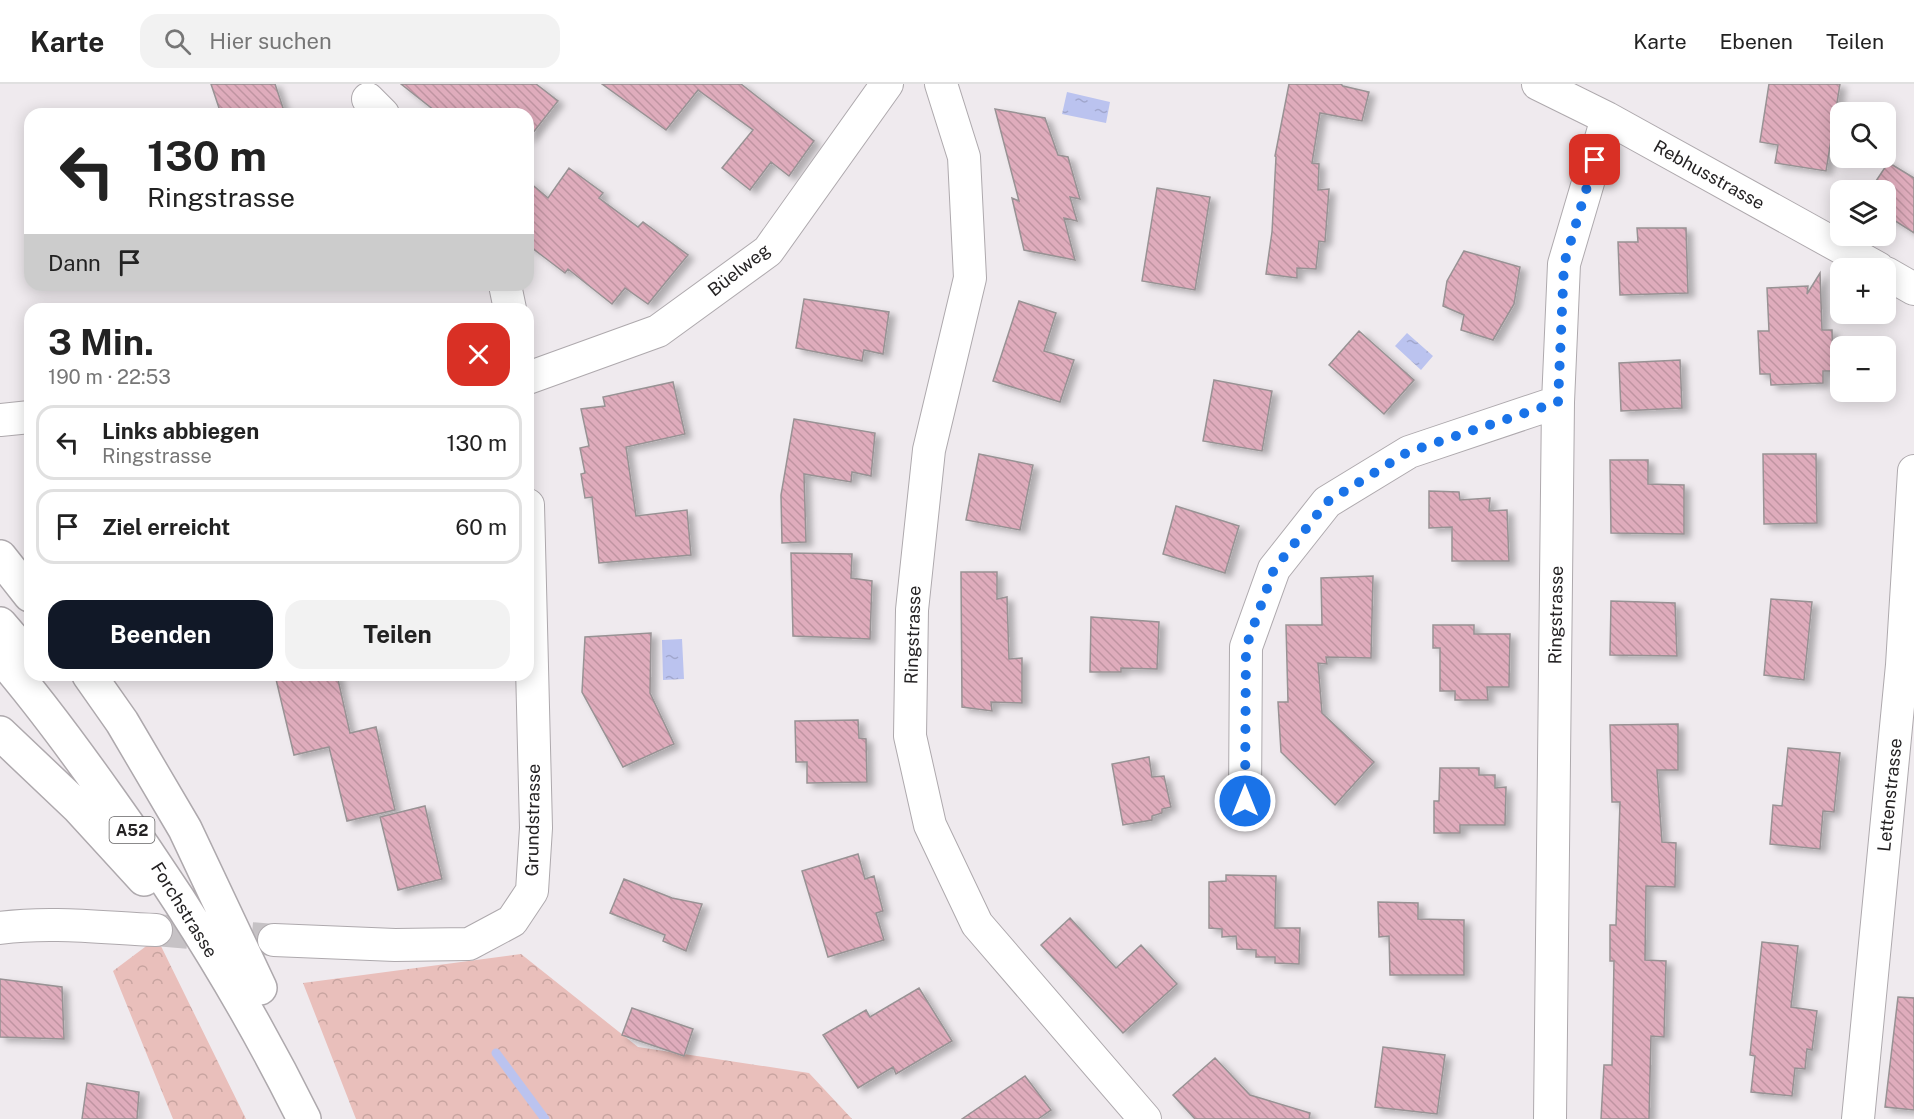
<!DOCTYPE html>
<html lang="de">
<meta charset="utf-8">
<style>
body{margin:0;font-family:"Public Sans",sans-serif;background:#f2f2f2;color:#222;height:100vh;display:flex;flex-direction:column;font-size:22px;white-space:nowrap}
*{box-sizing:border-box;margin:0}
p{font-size:20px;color:#767676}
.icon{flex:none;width:33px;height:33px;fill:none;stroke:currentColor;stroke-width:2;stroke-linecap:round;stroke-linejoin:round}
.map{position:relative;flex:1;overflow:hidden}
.side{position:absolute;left:24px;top:219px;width:510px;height:378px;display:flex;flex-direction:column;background:#fff;border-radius:18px;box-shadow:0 3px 15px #0003}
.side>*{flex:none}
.guide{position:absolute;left:24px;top:24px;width:510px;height:183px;border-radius:18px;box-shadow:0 3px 15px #0003;background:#fff;color:#222;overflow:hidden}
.fabs{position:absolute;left:1830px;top:18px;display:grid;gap:12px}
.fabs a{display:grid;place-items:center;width:66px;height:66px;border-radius:12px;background:#fff;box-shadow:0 3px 15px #0003;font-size:30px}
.pin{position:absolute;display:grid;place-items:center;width:51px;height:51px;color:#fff;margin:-26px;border-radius:12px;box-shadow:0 3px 9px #0006}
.me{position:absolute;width:66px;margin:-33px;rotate:0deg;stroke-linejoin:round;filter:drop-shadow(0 0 4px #0008)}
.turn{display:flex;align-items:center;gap:21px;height:126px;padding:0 24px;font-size:27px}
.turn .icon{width:78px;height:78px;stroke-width:2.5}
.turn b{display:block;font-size:42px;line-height:51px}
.then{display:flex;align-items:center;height:57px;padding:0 24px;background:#0003;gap:12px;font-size:22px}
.round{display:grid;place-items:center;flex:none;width:63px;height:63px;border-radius:18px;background:#f2f2f2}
.summary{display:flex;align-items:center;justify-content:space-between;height:102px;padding:0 24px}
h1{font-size:36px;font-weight:700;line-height:45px}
.button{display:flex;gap:12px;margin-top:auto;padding:12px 24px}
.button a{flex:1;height:69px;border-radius:18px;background:#111827;color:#fff;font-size:24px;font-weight:700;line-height:69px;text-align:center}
.button a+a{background:#f2f2f2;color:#222}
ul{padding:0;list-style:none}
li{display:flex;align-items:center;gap:18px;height:75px;margin:0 12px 9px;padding:0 12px;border:3px solid #e0e0e0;border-radius:18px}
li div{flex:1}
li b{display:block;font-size:22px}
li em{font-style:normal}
header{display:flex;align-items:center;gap:36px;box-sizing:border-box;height:84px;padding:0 30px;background:#fff;border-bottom:2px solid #e0e0e0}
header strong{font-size:28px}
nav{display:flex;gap:33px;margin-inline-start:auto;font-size:21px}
.search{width:420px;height:54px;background:#f2f2f2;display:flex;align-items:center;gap:15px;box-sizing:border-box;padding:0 21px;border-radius:18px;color:#767676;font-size:22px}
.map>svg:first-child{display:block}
</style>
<header>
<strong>Karte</strong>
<div class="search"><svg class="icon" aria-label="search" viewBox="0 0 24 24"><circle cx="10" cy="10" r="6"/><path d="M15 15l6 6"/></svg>Hier suchen</div>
<nav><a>Karte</a><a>Ebenen</a><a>Teilen</a></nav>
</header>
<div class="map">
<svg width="1914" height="1035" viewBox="0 0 1914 1035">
<defs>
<pattern id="forest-crowns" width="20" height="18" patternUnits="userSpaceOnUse" patternTransform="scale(1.5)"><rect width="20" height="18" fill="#e9bfbb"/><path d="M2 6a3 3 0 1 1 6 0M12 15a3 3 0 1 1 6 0" fill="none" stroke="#c8a4a0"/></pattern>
<pattern id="water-ripples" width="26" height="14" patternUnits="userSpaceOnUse" patternTransform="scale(1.5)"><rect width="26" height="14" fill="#bbc3ef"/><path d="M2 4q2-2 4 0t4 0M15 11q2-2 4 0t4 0" fill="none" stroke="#a1a7cd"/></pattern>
<pattern id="building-back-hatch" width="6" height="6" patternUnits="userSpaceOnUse" patternTransform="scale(1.5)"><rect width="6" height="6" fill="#dfacbc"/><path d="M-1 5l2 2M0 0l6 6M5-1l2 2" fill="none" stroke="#bf94a1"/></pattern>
<filter id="shadow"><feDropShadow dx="6" dy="4" stdDeviation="3" flood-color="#0004"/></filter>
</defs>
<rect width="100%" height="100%" fill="#efeaee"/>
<path fill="url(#forest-crowns)" d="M 157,854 L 246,1035 L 173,1035 L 113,887 Z
M 521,870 L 638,963 L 809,989 L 852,1035 L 356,1035 L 303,899 Z"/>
<path fill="url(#water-ripples)" d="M 1067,8 L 1110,18 L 1106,39 L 1062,30 Z
M 1407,249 L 1433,272 L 1421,286 L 1395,262 Z
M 682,555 L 684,595 L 663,596 L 662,556 Z"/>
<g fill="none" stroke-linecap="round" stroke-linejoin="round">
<path stroke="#bbc3ef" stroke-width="9" d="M 496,969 L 545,1035"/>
</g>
<path fill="url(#building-back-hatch)" stroke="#989294" stroke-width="1.5" filter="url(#shadow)" d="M 211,0 L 275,0 L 285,30 L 221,30 Z
M 401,0 L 536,0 L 558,17 L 528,55 L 528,30 L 439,30 Z
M 602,0 L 741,0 L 814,57 L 789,92 L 771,78 L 750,106 L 722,84 L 753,46 L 698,6 L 666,46 Z
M 1289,0 L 1341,0 L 1343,2 L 1369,8 L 1362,37 L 1320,29 L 1312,79 L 1319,80 L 1318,106 L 1329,105 L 1325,158 L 1319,157 L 1316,185 L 1297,184 L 1297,194 L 1266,190 L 1272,148 L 1276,73 L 1275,72 Z
M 1769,0 L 1840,0 L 1826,87 L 1775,79 L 1778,61 L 1760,58 Z
M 995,25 L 1045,34 L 1058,71 L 1068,73 L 1080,115 L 1070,113 L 1077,137 L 1064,134 L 1075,176 L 1024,166 L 1012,114 L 1019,117 Z
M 1886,77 L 1914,94 L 1914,149 L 1886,131 L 1886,106 L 1870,106 L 1886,82 Z
M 569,84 L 603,109 L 599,114 L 638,143 L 643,138 L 688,171 L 648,220 L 625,204 L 612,220 L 568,185 L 565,189 L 528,161 L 528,97 L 548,114 Z
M 1157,104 L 1210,113 L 1195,206 L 1142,197 Z
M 1637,144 L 1686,144 L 1688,209 L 1620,211 L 1618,158 L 1638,158 Z
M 1464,167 L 1520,183 L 1514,220 L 1493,256 L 1461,246 L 1464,231 L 1443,222 L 1447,197 Z
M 1820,189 L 1822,246 L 1832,246 L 1833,287 L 1823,287 L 1823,299 L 1771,301 L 1770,290 L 1760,290 L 1758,247 L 1769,247 L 1767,204 L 1808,202 L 1807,210 Z
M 804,215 L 889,228 L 883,270 L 864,266 L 862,277 L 796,264 Z
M 1019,217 L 1056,229 L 1044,267 L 1074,276 L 1060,318 L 993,297 Z
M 1359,247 L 1414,296 L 1384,330 L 1329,281 Z
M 1680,276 L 1682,324 L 1621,327 L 1619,279 Z
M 1214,296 L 1272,307 L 1262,367 L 1203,357 Z
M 673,298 L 685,350 L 626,363 L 636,432 L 687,426 L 691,471 L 599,479 L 592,413 L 585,414 L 581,390 L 585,389 L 580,364 L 589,362 L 581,325 L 605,322 L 603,313 Z
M 794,335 L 875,349 L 871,392 L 852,388 L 851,398 L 804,390 L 806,458 L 782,459 L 781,411 Z
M 979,370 L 1033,381 L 1020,446 L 966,436 Z
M 1763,370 L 1816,370 L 1817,439 L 1764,440 Z
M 1610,376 L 1648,376 L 1648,400 L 1684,401 L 1684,450 L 1611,449 Z
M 1429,407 L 1459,408 L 1460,416 L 1490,414 L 1489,427 L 1507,426 L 1509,477 L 1452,477 L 1452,443 L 1429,444 Z
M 1176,422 L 1239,442 L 1225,489 L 1163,470 Z
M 791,469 L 852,470 L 851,494 L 872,497 L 870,555 L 793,552 Z
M 961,488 L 997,488 L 997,515 L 1007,513 L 1009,575 L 1022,574 L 1022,619 L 991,618 L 992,627 L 962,623 Z
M 1373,492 L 1371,574 L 1326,573 L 1327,580 L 1318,579 L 1322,629 L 1374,678 L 1335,721 L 1281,668 L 1278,618 L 1288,618 L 1286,541 L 1322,541 L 1321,494 Z
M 1771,515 L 1812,518 L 1804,596 L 1764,591 Z
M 1611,517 L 1675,519 L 1677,572 L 1610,571 Z
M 1091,533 L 1159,538 L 1157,585 L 1121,584 L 1121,588 L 1090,588 Z
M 1433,541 L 1474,541 L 1474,550 L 1510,550 L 1509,603 L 1487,603 L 1488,616 L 1455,616 L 1455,607 L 1440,607 L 1440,564 L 1433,564 Z
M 651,549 L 650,609 L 674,660 L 623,683 L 582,608 L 585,553 Z
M 275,591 L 337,591 L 350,649 L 376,643 L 395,726 L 347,737 L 329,663 L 294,671 Z
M 858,636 L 859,654 L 866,655 L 867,698 L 807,699 L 807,678 L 796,678 L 795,637 Z
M 1678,640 L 1678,686 L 1657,686 L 1662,758 L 1676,759 L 1675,803 L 1646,802 L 1645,876 L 1666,877 L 1664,953 L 1651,952 L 1649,1035 L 1601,1035 L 1604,981 L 1612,981 L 1614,877 L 1610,877 L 1610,841 L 1616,841 L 1620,718 L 1612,718 L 1610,641 Z
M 1788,664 L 1840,669 L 1834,728 L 1823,727 L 1820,765 L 1770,760 L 1773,721 L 1782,722 Z
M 1149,673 L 1152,693 L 1164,692 L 1171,723 L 1162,725 L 1162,729 L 1152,732 L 1152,736 L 1123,741 L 1112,680 Z
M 1440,684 L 1479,684 L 1479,691 L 1495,691 L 1495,704 L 1506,703 L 1505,741 L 1460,741 L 1460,749 L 1434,749 L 1434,717 L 1439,717 Z
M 425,722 L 442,795 L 398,806 L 380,733 Z
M 858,770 L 865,795 L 874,792 L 883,827 L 876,829 L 884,856 L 828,873 L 802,787 Z
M 1226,791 L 1276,792 L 1275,844 L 1300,844 L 1299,880 L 1275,879 L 1275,873 L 1256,873 L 1256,866 L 1237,865 L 1236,852 L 1222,853 L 1222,845 L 1209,844 L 1209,798 L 1226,797 Z
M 624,795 L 672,814 L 702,820 L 686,867 L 663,857 L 665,851 L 610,829 Z
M 1378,818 L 1418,819 L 1418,835 L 1464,836 L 1464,891 L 1390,891 L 1389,852 L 1379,853 Z
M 1070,834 L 1116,884 L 1141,861 L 1177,900 L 1123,949 L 1041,861 Z
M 1762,858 L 1798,862 L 1791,923 L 1817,927 L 1812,966 L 1807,965 L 1805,985 L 1795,984 L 1792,1012 L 1751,1008 L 1755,972 L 1750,971 Z
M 0,895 L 62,903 L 64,955 L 0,953 Z
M 919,904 L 952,957 L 896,990 L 893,983 L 858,1004 L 823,951 L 866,926 L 870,933 Z
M 1898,913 L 1914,914 L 1914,1026 L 1885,1023 Z
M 632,924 L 693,945 L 684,972 L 622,951 Z
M 1383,963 L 1445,971 L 1437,1030 L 1375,1023 Z
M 1215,974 L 1250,1011 L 1310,1029 L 1309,1035 L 1195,1035 L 1173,1011 Z
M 1025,992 L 1051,1026 L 1038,1035 L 962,1035 Z
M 87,999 L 139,1008 L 137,1035 L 82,1035 Z"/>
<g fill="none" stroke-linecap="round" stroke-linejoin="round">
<path stroke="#c6c2c5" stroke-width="32" stroke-dasharray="32 16" stroke-linecap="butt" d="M 156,846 L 274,856"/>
<defs>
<path id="street" d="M 941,0 L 964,73 L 970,194 L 929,366 L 912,526 L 910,652 L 930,741 L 977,840 L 1145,1035
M 1538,0 L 1607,34 L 1878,184
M 368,15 L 383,30
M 1886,189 L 1914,205
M 505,201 L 510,225
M 528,294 L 658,247 L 768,167 L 887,0
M 0,336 L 30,333
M 1245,717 L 1246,563 L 1274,485 L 1327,418 L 1409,368 L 1558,318
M 0,844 C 51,837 105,844 156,846
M 274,856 L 395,861 L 469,860 L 512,837 L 532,807 L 536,744 L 528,421
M 1550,1035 L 1558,318 L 1564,180 L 1607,34
M 1858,1035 L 1902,581 L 1914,387"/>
<path id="highway" d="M 0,473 L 30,511
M 0,540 L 30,575
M 0,572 C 39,617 74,665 108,713 C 182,815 248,922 304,1035
M 89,591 L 122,638 L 185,745 L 260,904
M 0,649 L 79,724 L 144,795"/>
</defs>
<use href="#street" stroke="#aea9ad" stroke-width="34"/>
<use href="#highway" stroke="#aea9ad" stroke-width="36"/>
<use href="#street" stroke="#fff" stroke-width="32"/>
<use href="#highway" stroke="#fff" stroke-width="33"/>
</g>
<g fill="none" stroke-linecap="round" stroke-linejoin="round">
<path stroke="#1a73e8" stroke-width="10" stroke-dasharray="0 18" d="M 1245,717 L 1246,563 L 1274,485 L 1287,469 L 1327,418 L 1408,368 L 1558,318 L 1564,180 L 1595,76"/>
</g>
<g text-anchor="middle" stroke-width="5" stroke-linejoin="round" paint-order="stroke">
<rect fill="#fff" stroke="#666465" stroke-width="1.5" x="109.5" y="733" width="45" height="26" rx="4.5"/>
<g font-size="16" font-weight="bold" fill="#242223">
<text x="132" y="752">A52</text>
</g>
<g font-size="18" fill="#242223" stroke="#fff">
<text transform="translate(1709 91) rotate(29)" y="6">Rebhusstrasse</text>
<text transform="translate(739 186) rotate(-38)" y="6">Büelweg</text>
<text transform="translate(1556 531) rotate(-89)" y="6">Ringstrasse</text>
<text transform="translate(913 551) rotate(-88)" y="6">Ringstrasse</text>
<text transform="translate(1890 711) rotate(-84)" y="6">Lettenstrasse</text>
<text transform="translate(533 736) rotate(-89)" y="6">Grundstrasse</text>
<text transform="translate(184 826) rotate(58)" y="6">Forchstrasse</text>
</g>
</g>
</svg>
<div class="fabs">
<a><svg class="icon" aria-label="search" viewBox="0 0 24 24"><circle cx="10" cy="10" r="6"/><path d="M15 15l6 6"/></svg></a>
<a><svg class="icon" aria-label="layers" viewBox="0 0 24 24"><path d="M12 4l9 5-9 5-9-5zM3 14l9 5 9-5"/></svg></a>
<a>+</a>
<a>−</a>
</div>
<div class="pin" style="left:1595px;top:76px;background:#d93025"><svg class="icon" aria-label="arrive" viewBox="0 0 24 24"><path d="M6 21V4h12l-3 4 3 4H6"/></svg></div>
<svg class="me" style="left:1245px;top:717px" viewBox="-20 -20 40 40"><circle r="17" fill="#1a73e8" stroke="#fff" stroke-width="3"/><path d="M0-11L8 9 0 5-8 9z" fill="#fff"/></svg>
<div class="guide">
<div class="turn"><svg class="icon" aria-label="left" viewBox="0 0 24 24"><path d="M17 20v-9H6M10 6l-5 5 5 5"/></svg><div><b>130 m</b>Ringstrasse</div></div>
<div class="then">Dann<svg class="icon" aria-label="arrive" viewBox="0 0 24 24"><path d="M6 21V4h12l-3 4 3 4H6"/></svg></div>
</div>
<section class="side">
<div class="summary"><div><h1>3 Min.</h1><p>190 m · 22:53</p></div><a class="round" style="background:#d93025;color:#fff"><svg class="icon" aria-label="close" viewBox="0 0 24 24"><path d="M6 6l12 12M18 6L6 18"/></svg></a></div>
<ul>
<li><svg class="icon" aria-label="left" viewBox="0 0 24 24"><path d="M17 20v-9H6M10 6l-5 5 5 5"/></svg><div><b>Links abbiegen</b><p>Ringstrasse</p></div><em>130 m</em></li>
<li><svg class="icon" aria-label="arrive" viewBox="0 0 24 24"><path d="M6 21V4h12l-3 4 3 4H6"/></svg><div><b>Ziel erreicht</b></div><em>60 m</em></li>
</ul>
<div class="button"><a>Beenden</a><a>Teilen</a></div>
</section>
</div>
